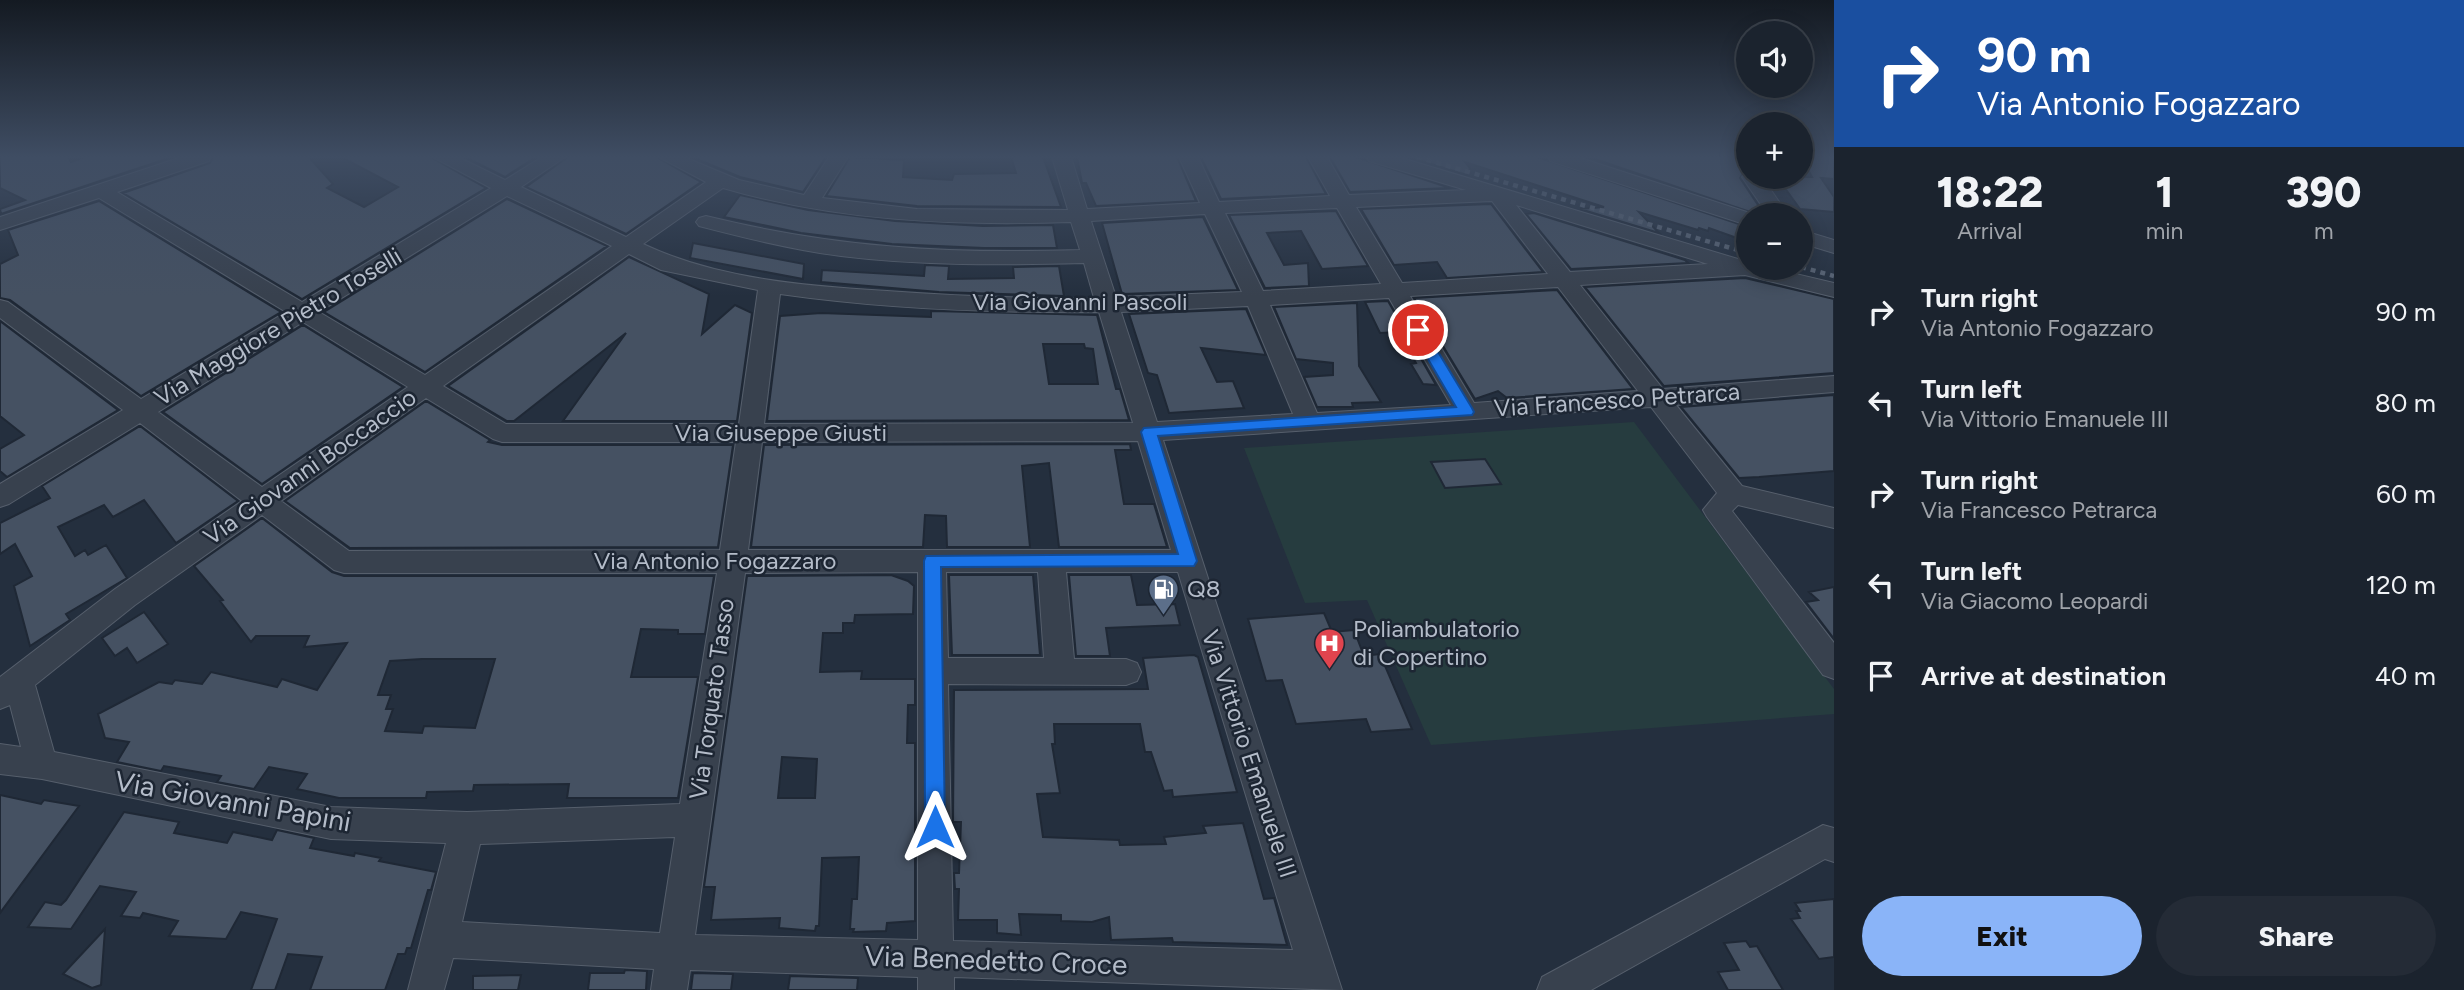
<!DOCTYPE html>
<meta charset="utf-8">
<style>
body{margin:0;font-family:Figtree,sans-serif;background:#242b36;color:#f1f3f6;height:100vh;display:flex;flex-direction:column;font-size:26px;white-space:nowrap}
*{box-sizing:border-box;margin:0}
p{font-size:23px;color:#a0a4aa}
.icon{flex:none;width:38px;height:38px;fill:none;stroke:currentColor;stroke-width:2;stroke-linecap:round;stroke-linejoin:round}
.map{position:relative;flex:1;overflow:hidden}
.panel{display:flex;flex-direction:column;background:#1b232e;width:630px}
.panel>*{flex:none}
.guide{background:#1a4fa0;color:#fff;overflow:hidden}
.controls{position:absolute;left:1736px;top:21px;display:grid;gap:14px}
.controls a{display:grid;place-items:center;width:77px;height:77px;border-radius:50%;background:#1b232e;box-shadow:0 4px 18px #0003,0 0 0 2px #39404a;font-size:35px}
.pin{position:absolute;display:grid;place-items:center;width:60px;height:60px;color:#fff;margin:-30px;border:4px solid #fff;border-radius:50%;box-shadow:0 2px 7px #0007}
.me{position:absolute;width:77px;margin:-38px;rotate:0deg;stroke-linejoin:round;filter:drop-shadow(0 0 5px #0008)}
.turn{display:flex;align-items:center;gap:24px;height:147px;padding:0 28px;font-size:32px}
.turn .icon{width:91px;height:91px;stroke-width:2.5}
.turn b{display:block;font-size:49px;line-height:60px}
.eta{display:flex;justify-content:space-evenly;align-items:center;height:119px;text-align:center}
.eta b{font-size:42px;font-weight:800;line-height:49px}
.primary-button{display:flex;gap:14px;margin-top:auto;padding:14px 28px}
.primary-button a{flex:1;height:80px;border-radius:42px;background:#8ab4f8;color:#111;font-size:28px;font-weight:800;line-height:80px;text-align:center}
.primary-button a+a{background:#242b36;color:#f1f3f6}
ul{padding:0;list-style:none}
li{display:flex;align-items:center;gap:21px;height:91px;padding:0 28px}
li div{flex:1}
li b{display:block;font-size:26px}
li em{font-style:normal}
main{display:flex;flex:1;min-height:0}
.map>svg:first-child{display:block}
</style>
<main>
<div class="map">
<svg width="1834" height="990" viewBox="0 0 1834 990">
<rect width="100%" height="100%" fill="#242f3e"/>
<path fill="#263c3f" d="M 1634,422 L 1834,689 L 1834,714 L 1431,745 L 1367,600 L 1305,603 L 1244,448 Z"/>
<path fill="#455162" stroke="#1f2835" stroke-width="2" fill-rule="evenodd" d="M 0,157 L 68,157 L 71,162 L 85,157 L 172,157 L 1,214 L 0,209 L 25,200 L 0,188 Z
M 213,157 L 309,157 L 333,184 L 327,188 L 364,207 L 398,187 L 341,157 L 430,157 L 486,188 L 302,299 L 123,193 L 210,163 Z
M 465,157 L 536,157 L 505,177 Z
M 568,157 L 656,157 L 701,182 L 626,234 L 526,187 Z
M 692,157 L 826,157 L 803,192 L 740,177 Z
M 850,157 L 904,160 L 903,177 L 952,180 L 954,174 L 1016,173 L 1011,157 L 1043,157 L 1061,207 L 917,206 L 826,196 Z
M 1077,157 L 1177,157 L 1196,201 L 1096,206 L 1086,183 L 1082,183 Z
M 1201,157 L 1306,157 L 1326,194 L 1221,199 Z
M 1330,157 L 1356,157 L 1450,188 L 1350,192 Z
M 1409,157 L 1537,157 L 1748,227 L 1748,242 L 1709,228 L 1708,231 L 1699,228 L 1698,230 L 1639,212 L 1659,233 L 1580,209 L 1604,207 L 1465,162 L 1470,168 L 1467,175 Z
M 1589,157 L 1734,157 L 1743,173 L 1740,178 L 1762,211 L 1759,215 Z
M 1801,157 L 1834,157 L 1834,179 L 1821,178 L 1834,197 L 1834,212 L 1800,209 L 1777,177 L 1812,177 Z
M 740,195 L 808,210 L 895,221 L 983,226 L 1053,225 L 1057,248 L 984,248 L 892,244 L 801,233 L 724,217 Z
M 507,199 L 607,246 L 425,372 L 324,312 Z
M 99,201 L 281,312 L 141,396 L 10,300 L 0,298 L 0,264 L 18,255 L 8,230 Z
M 1491,204 L 1543,272 L 1447,278 L 1437,262 L 1394,265 L 1361,209 Z
M 1336,211 L 1368,266 L 1322,269 L 1301,231 L 1267,233 L 1284,265 L 1308,263 L 1309,286 L 1265,288 L 1229,215 Z
M 1534,213 L 1685,260 L 1688,263 L 1571,269 L 1526,214 Z
M 1203,217 L 1238,290 L 1122,294 L 1102,223 Z
M 693,243 L 804,264 L 803,279 L 690,258 Z
M 629,257 L 709,294 L 702,334 L 735,305 L 752,313 L 737,421 L 563,421 L 626,333 L 514,421 L 507,421 L 448,386 Z
M 925,265 L 949,266 L 948,279 L 1014,278 L 1013,267 L 1059,266 L 1064,296 L 939,292 L 821,282 L 822,270 L 924,276 Z
M 1745,278 L 1834,299 L 1834,373 L 1664,386 L 1585,287 Z
M 1557,290 L 1633,389 L 1507,398 L 1498,391 L 1475,399 L 1414,298 Z
M 1388,301 L 1436,385 L 1423,384 L 1411,364 L 1416,363 L 1398,332 L 1380,333 L 1365,302 Z
M 1357,303 L 1359,366 L 1381,402 L 1352,403 L 1353,407 L 1317,407 L 1304,377 L 1333,375 L 1333,363 L 1296,359 L 1274,307 Z
M 1246,309 L 1266,355 L 1201,348 L 1217,382 L 1233,381 L 1244,408 L 1169,413 L 1157,375 L 1148,373 L 1129,314 Z
M 931,311 L 1097,315 L 1116,389 L 1120,389 L 1129,420 L 767,421 L 780,316 L 821,313 L 931,317 ZM 1043,344 L 1084,344 L 1085,348 L 1093,349 L 1098,384 L 1049,384 Z
M 0,321 L 118,410 L 7,477 L 0,471 L 0,449 L 24,435 L 0,416 Z
M 303,325 L 403,387 L 262,484 L 163,412 Z
M 1834,395 L 1834,471 L 1759,477 L 1739,478 L 1681,407 Z
M 426,401 L 490,440 L 488,442 L 502,445 L 733,445 L 718,547 L 350,548 L 285,501 Z
M 140,426 L 238,501 L 176,543 L 144,500 L 113,517 L 104,505 L 58,527 L 75,556 L 85,550 L 88,555 L 106,545 L 127,578 L 66,614 L 70,620 L 30,646 L 14,586 L 32,576 L 15,544 L 0,554 L 0,523 L 50,498 L 42,486 Z
M 1130,444 L 1131,450 L 1115,450 L 1124,504 L 1154,504 L 1167,547 L 1059,547 L 1049,463 L 1022,466 L 1030,547 L 947,547 L 946,516 L 925,515 L 923,547 L 751,547 L 764,445 Z
M 1485,459 L 1501,484 L 1445,488 L 1431,462 Z
M 262,518 L 332,572 L 344,576 L 714,576 L 705,634 L 678,634 L 678,630 L 641,629 L 631,677 L 698,677 L 678,798 L 567,798 L 569,784 L 474,785 L 473,791 L 427,792 L 426,798 L 339,798 L 297,789 L 307,774 L 269,767 L 254,789 L 217,782 L 221,776 L 164,766 L 161,771 L 117,762 L 129,742 L 105,738 L 98,714 L 159,682 L 172,684 L 175,680 L 202,684 L 211,672 L 277,687 L 282,679 L 317,690 L 347,643 L 304,647 L 309,636 L 256,636 L 251,642 L 220,601 L 223,600 L 194,566 ZM 422,659 L 495,659 L 475,728 L 424,726 L 422,733 L 385,731 L 393,709 L 386,709 L 391,695 L 378,695 L 390,661 Z
M 891,575 L 908,581 L 914,586 L 913,614 L 855,615 L 854,623 L 843,623 L 843,633 L 823,633 L 820,672 L 862,671 L 861,679 L 915,679 L 915,705 L 908,705 L 907,743 L 915,743 L 915,921 L 887,923 L 886,931 L 853,932 L 854,929 L 850,929 L 852,899 L 857,899 L 859,857 L 822,858 L 819,926 L 816,926 L 815,931 L 779,928 L 780,918 L 711,920 L 715,887 L 704,887 L 747,576 ZM 782,757 L 817,759 L 815,798 L 778,798 Z
M 949,575 L 1033,575 L 1040,655 L 952,655 Z
M 1069,575 L 1131,575 L 1137,605 L 1175,604 L 1180,625 L 1106,628 L 1110,656 L 1076,656 Z
M 1834,587 L 1834,639 L 1806,602 L 1818,600 L 1809,592 Z
M 144,612 L 168,644 L 137,663 L 127,648 L 115,656 L 102,638 Z
M 1324,613 L 1332,632 L 1354,630 L 1364,656 L 1380,654 L 1412,729 L 1371,732 L 1366,719 L 1296,724 L 1282,680 L 1266,681 L 1248,619 Z
M 1194,655 L 1198,657 L 1237,792 L 1173,797 L 1172,790 L 1164,791 L 1151,752 L 1145,752 L 1140,724 L 1054,724 L 1055,744 L 1052,744 L 1060,793 L 1037,794 L 1043,837 L 1119,840 L 1120,845 L 1166,844 L 1164,837 L 1206,833 L 1203,826 L 1243,823 L 1264,899 L 1274,898 L 1287,945 L 1173,942 L 1172,938 L 1111,940 L 1109,917 L 1092,922 L 1061,921 L 1061,915 L 1019,914 L 1021,935 L 997,933 L 997,920 L 958,920 L 959,889 L 955,889 L 954,873 L 959,873 L 961,822 L 953,822 L 954,690 L 1148,689 L 1143,658 Z
M 0,795 L 41,804 L 44,800 L 79,806 L 0,913 Z
M 124,812 L 179,822 L 174,833 L 227,843 L 233,832 L 272,840 L 277,830 L 314,838 L 310,848 L 354,856 L 355,853 L 381,858 L 379,861 L 436,872 L 431,890 L 428,890 L 411,948 L 407,948 L 405,954 L 398,954 L 385,990 L 310,990 L 322,957 L 288,954 L 275,990 L 251,990 L 277,919 L 241,912 L 226,939 L 169,936 L 178,921 L 143,913 L 140,918 L 121,916 L 136,892 L 100,886 L 71,929 L 28,927 L 45,902 L 61,905 L 66,900 Z
M 1834,899 L 1834,957 L 1819,959 L 1791,919 L 1800,918 L 1796,911 L 1800,911 L 1795,903 Z
M 105,929 L 101,985 L 92,988 L 63,974 Z
M 1746,941 L 1750,947 L 1757,946 L 1783,990 L 1728,990 L 1718,972 L 1739,970 L 1724,943 Z
M 625,970 L 647,971 L 646,990 L 588,990 L 590,973 L 624,973 Z
M 693,973 L 733,974 L 731,990 L 691,990 Z
M 521,975 L 518,990 L 473,990 L 473,976 Z
M 790,976 L 858,978 L 857,990 L 788,990 Z"/>
<g fill="none" stroke-linecap="round" stroke-linejoin="round">
<defs>
<path id="minor" d="M 182,157 L 211,157 L 209,161 L 117,192 L 302,302 L 491,188 L 433,157 L 458,157 L 505,180 L 542,157 L 565,157 L 521,187 L 626,237 L 706,182 L 659,157 L 684,157 L 739,180 L 804,195 L 829,157 L 848,157 L 822,198 L 917,209 L 1068,210 L 1052,157 L 1071,157 L 1087,209 L 1200,203 L 1179,157 L 1198,157 L 1219,202 L 1330,196 L 1308,157 L 1327,157 L 1349,195 L 1466,190 L 1369,161 L 1367,157 L 1398,157 L 1748,262 L 1748,268 L 1771,268 L 1834,283 L 1834,297 L 1745,275 L 1580,285 L 1663,389 L 1834,376 L 1834,392 L 1676,405 L 1742,486 L 1834,508 L 1834,528 L 1738,505 L 1732,511 L 1834,643 L 1834,679 L 1823,675 L 1707,517 L 1703,510 L 1717,493 L 1651,407 L 1163,440 L 1342,990 L 954,977 L 954,990 L 918,990 L 918,977 L 690,970 L 687,990 L 651,990 L 654,969 L 453,958 L 444,990 L 408,990 L 446,843 L 331,839 L 42,779 L 0,774 L 0,744 L 21,747 L 10,705 L 0,709 L 0,677 L 115,589 L 242,501 L 140,423 L 9,504 L 0,507 L 0,484 L 123,410 L 0,318 L 0,300 L 8,302 L 141,399 L 286,312 L 99,198 L 0,230 L 0,217 ZM 723,188 C 836,221 954,226 1071,222 L 1080,250 C 947,254 836,248 706,216 L 699,218 L 696,222 L 699,226 C 746,238 793,250 841,256 C 922,266 1003,265 1084,263 L 1094,298 C 1025,299 957,296 887,291 C 806,286 717,279 643,244 ZM 507,196 L 612,246 L 425,375 L 319,312 ZM 1492,201 L 1548,274 L 1402,283 L 1356,207 ZM 1516,205 L 1708,264 L 1570,272 ZM 1337,208 L 1381,284 L 1263,291 L 1225,213 ZM 1205,214 L 1242,292 L 1116,297 L 1091,221 ZM 629,254 L 661,270 L 758,290 L 739,424 L 506,424 L 443,386 ZM 1558,287 L 1638,391 L 1474,403 L 1410,296 ZM 780,294 C 886,309 992,313 1099,312 L 1133,423 L 764,424 ZM 1389,298 L 1451,405 L 1317,413 L 1270,305 ZM 1248,306 L 1293,414 L 1157,422 L 1121,312 ZM 303,322 L 408,387 L 262,487 L 158,412 ZM 426,398 L 493,439 L 502,442 L 736,442 L 720,550 L 349,551 L 281,501 ZM 1138,441 L 1171,550 L 748,550 L 762,442 ZM 262,515 L 334,570 L 344,573 L 717,573 L 680,804 L 467,812 L 331,807 L 54,752 L 35,685 L 135,605 ZM 918,572 L 918,940 L 695,935 L 745,573 ZM 946,572 L 1038,572 L 1044,658 L 948,658 ZM 1066,572 L 1178,572 L 1293,950 L 953,941 L 948,684 L 1126,685 L 1137,681 L 1141,672 L 1137,663 L 1126,659 L 1074,659 ZM 675,837 L 660,933 L 462,922 L 480,844 Z
M 1548,157 L 1577,157 L 1756,215 L 1748,215 L 1748,225 L 1741,223 L 1550,161 Z
M 1748,172 L 1748,177 L 1762,177 L 1788,215 L 1768,215 L 1742,177 Z
M 1801,230 L 1834,240 L 1834,253 L 1801,243 Z
M 1823,825 L 1834,828 L 1834,862 L 1825,859 L 1591,990 L 1537,990 L 1542,977 Z"/>
</defs>
<use href="#minor" stroke="#565f6c" stroke-width="2"/>
<use href="#minor" fill="#38414e" fill-rule="evenodd"/>
<path stroke="#5a6575" stroke-width="4.5" stroke-dasharray="5 5" stroke-linecap="butt" d="M 1417,157 L 1748,253
M 1801,267 L 1834,276"/>
</g>
<linearGradient id="sky" x2="0" y2="1"><stop stop-color="#141a22"/><stop offset="0.53" stop-color="#3f4d63"/><stop offset="1" stop-color="#3f4d63" stop-opacity="0"/></linearGradient>
<rect width="1834" height="296" fill="url(#sky)"/>
<path fill="#1a73e8" stroke="#114b97" stroke-width="2" d="M 1418,326 L 1423,327 L 1472,408 L 1474,412 L 1472,415 L 1158,436 L 1197,561 L 1194,566 L 941,567 L 945,827 L 942,834 L 935,837 L 928,834 L 925,827 L 924,561 L 926,556 L 1178,554 L 1141,432 L 1144,428 L 1456,407 L 1411,330 Z"/>
<defs>
<symbol id="fuel-pin" viewBox="-11 -11 22 30"><path d="M0 17L-7.5 6A9.5 9.5 0 1 1 7.5 6Z" fill="#5c6f8a" stroke="#1d2633"/><path d="M-5.5-6h7V0h2V4h1.3V-2.5L3-4.5l.8-.8L6-3V5H2.5V1h-1V6h-7ZM-4.2-4.7v3.2H.2V-4.7Z" fill="#fff"/></symbol>
<symbol id="hospital-pin" viewBox="-11 -11 22 30"><path d="M0 17L-7.5 6A9.5 9.5 0 1 1 7.5 6Z" fill="#e0444e" stroke="#1d2633"/><path d="M-5-5h3v3.5h4V-5h3V5h-3V1.5h-4V5h-3Z" fill="#fff"/></symbol>
</defs>
<g fill-rule="evenodd">
<use href="#fuel-pin" x="1146" y="572" width="35" height="47"/>
<use href="#hospital-pin" x="1312" y="626" width="35" height="47"/>
</g>
<g text-anchor="middle" stroke-width="5" stroke-linejoin="round" paint-order="stroke">
<g font-size="24" fill="#b4bcc9" stroke="#1d2633">
<text x="1080" y="310">Via Giovanni Pascoli</text>
<text transform="translate(278 327) rotate(-31)" y="8">Via Maggiore Pietro Toselli</text>
<text transform="translate(1617 400) rotate(-4)" y="8">Via Francesco Petrarca</text>
<text x="781" y="441">Via Giuseppe Giusti</text>
<text transform="translate(310 467) rotate(-35)" y="8">Via Giovanni Boccaccio</text>
<text x="715" y="569">Via Antonio Fogazzaro</text>
<text transform="translate(712 699) rotate(-82)" y="8">Via Torquato Tasso</text>
<text transform="translate(1249 754) rotate(72)" y="8">Via Vittorio Emanuele III</text>
</g>
<g font-size="24" fill="#b4bcc9" stroke="#1d2633" text-anchor="start">
<text x="1187" y="597">Q8</text>
<text x="1353" y="637">Poliambulatorio<tspan x="1353" dy="28">di Copertino</tspan></text>
</g>
<g font-size="28" fill="#b4bcc9" stroke="#1d2633">
<text transform="translate(233 801) rotate(10)" y="10">Via Giovanni Papini</text>
<text transform="translate(996 960) rotate(2)" y="10">Via Benedetto Croce</text>
</g>
</g>
</svg>
<div class="controls">
<a><svg class="icon" aria-label="sound" viewBox="0 0 24 24"><path d="M4 9h4l5-4v14l-5-4H4zM17 9q2 3 0 6"/></svg></a>
<a>+</a>
<a>−</a>
</div>
<div class="pin" style="left:1418px;top:330px;background:#d93025"><svg class="icon" aria-label="arrive" viewBox="0 0 24 24"><path d="M6 21V4h12l-3 4 3 4H6"/></svg></div>
<svg class="me" style="left:935px;top:827px" viewBox="-20 -20 40 40"><path d="M0-17L14 15 0 8-14 15z" fill="#1a73e8" stroke="#fff" stroke-width="4"/></svg>
</div>
<section class="panel">
<div class="guide">
<div class="turn"><svg class="icon" aria-label="right" viewBox="0 0 24 24"><path d="M7 20v-9h11M14 6l5 5-5 5"/></svg><div><b>90 m</b>Via Antonio Fogazzaro</div></div>
</div>
<div class="eta">
<div><b>18:22</b><p>Arrival</p></div>
<div><b>1</b><p>min</p></div>
<div><b>390</b><p>m</p></div>
</div>
<ul>
<li><svg class="icon" aria-label="right" viewBox="0 0 24 24"><path d="M7 20v-9h11M14 6l5 5-5 5"/></svg><div><b>Turn right</b><p>Via Antonio Fogazzaro</p></div><em>90 m</em></li>
<li><svg class="icon" aria-label="left" viewBox="0 0 24 24"><path d="M17 20v-9H6M10 6l-5 5 5 5"/></svg><div><b>Turn left</b><p>Via Vittorio Emanuele III</p></div><em>80 m</em></li>
<li><svg class="icon" aria-label="right" viewBox="0 0 24 24"><path d="M7 20v-9h11M14 6l5 5-5 5"/></svg><div><b>Turn right</b><p>Via Francesco Petrarca</p></div><em>60 m</em></li>
<li><svg class="icon" aria-label="left" viewBox="0 0 24 24"><path d="M17 20v-9H6M10 6l-5 5 5 5"/></svg><div><b>Turn left</b><p>Via Giacomo Leopardi</p></div><em>120 m</em></li>
<li><svg class="icon" aria-label="arrive" viewBox="0 0 24 24"><path d="M6 21V4h12l-3 4 3 4H6"/></svg><div><b>Arrive at destination</b></div><em>40 m</em></li>
</ul>
<div class="primary-button"><a>Exit</a><a>Share</a></div>
</section>
</main>
